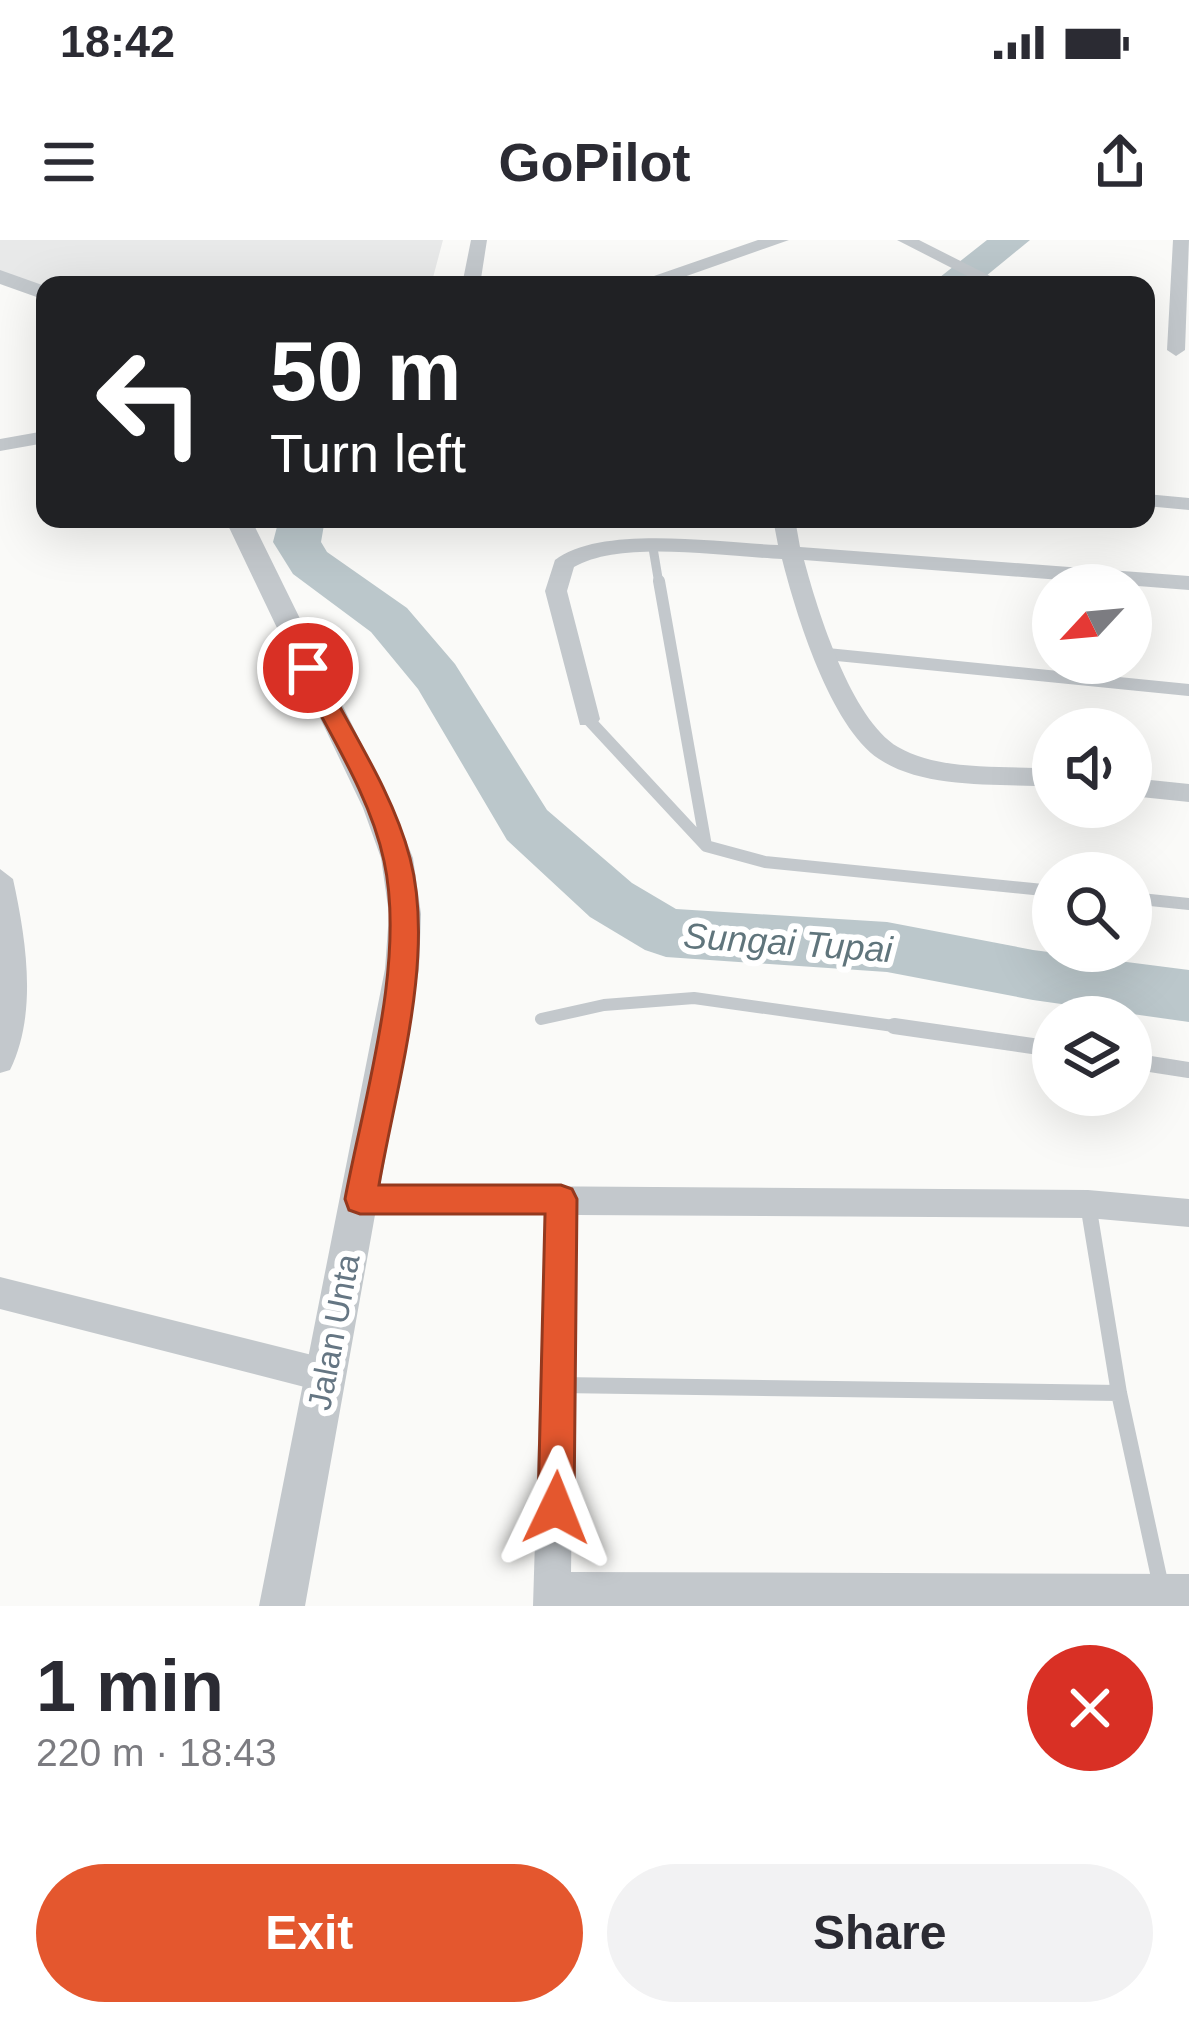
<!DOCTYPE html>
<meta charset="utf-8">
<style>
body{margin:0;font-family:Helvetica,sans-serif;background:#f2f2f3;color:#2b2b33;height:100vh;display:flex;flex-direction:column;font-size:45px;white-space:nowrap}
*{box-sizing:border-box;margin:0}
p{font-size:39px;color:#7c7c81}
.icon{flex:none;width:66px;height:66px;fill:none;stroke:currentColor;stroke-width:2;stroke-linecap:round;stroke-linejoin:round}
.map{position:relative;height:1366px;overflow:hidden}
.details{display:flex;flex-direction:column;background:#fff;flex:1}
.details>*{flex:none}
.banner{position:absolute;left:36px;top:36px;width:1119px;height:252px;border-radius:24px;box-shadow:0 12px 48px #0002;background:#202124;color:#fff;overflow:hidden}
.needle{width:78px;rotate:244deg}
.buttons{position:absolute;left:1032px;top:324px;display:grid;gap:24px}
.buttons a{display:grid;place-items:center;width:120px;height:120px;border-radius:50%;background:#fff;box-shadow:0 12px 48px #0002;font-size:60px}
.pin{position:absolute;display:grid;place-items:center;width:102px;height:102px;color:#fff;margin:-51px;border:6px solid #fff;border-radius:50%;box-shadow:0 3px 12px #0007}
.me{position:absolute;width:132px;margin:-66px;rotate:2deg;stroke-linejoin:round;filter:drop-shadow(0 0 9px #0008)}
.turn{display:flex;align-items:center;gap:42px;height:252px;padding:0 36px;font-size:54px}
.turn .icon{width:156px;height:156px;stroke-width:2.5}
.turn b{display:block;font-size:84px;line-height:102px}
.round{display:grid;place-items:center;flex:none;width:126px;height:126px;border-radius:63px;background:#f2f2f3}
.head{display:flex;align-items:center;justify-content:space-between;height:204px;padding:0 36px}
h1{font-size:72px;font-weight:700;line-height:90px}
.button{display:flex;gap:24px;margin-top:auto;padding:24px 36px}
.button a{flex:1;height:138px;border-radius:72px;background:#e4572e;color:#fff;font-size:48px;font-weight:700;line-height:138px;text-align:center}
.button a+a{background:#f2f2f3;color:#2b2b33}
.status{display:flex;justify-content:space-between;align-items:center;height:84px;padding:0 60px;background:#fff;direction:ltr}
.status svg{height:33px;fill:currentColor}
header{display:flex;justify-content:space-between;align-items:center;height:156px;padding:0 36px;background:#fff;font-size:54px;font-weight:700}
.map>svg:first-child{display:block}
</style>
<div class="status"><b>18:42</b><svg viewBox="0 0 49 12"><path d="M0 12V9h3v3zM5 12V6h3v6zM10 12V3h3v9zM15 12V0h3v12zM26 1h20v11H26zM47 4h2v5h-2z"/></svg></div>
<header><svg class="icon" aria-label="menu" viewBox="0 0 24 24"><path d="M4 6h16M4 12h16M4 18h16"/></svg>GoPilot<svg class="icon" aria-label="share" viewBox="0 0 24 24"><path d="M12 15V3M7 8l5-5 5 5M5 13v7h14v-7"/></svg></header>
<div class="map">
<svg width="1189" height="1366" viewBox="0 0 1189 1366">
<rect width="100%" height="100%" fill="#fafaf8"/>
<path fill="#e8e9e9" d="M 0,0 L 443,0 L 431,45 L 45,45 L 45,50 L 0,32 Z"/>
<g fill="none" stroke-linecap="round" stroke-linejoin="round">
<path fill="#bbc7cb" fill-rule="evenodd" d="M 987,0 L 1030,0 L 975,45 L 930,45 Z
M 279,279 L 325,279 L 321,302 L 327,312 L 407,368 L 455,424 L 547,570 L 632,643 L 676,669 L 887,682 L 1033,710 L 1189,730 L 1189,782 L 1033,760 L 887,732 L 666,717 L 645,710 L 590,677 L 507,600 L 418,449 L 371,392 L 293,334 L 273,302 Z"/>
<path stroke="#c3c8cc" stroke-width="9" d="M 653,308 L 659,344"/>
<path stroke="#c3c8cc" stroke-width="12" d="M 659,341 L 706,606 L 765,622 L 1053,651
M 827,414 L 1189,450
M 588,479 L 706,606
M 1131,658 L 1189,664
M 541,779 L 604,765 L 694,758 L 915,789"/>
<path stroke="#c3c8cc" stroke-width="16" d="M 894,786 L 1053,809
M 1131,821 L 1189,830
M 1088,964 L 1119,1153 L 1162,1351
M 560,1145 L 1119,1153"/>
<path fill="#c3c8cc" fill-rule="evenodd" d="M 471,0 L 487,0 L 480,45 L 462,45 Z
M 897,0 L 919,0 L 1008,45 L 985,45 Z
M 1173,0 L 1189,0 L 1185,110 L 1176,116 L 1167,110 Z
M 45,191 L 45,203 L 0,211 L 0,199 Z
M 1146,254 L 1189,258 L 1189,270 L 1146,266 Z
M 773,279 L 795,279 L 800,307 L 1189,336 L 1189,350 L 804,320 C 818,372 851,479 898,507 C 940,532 1006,525 1053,529 L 1053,547 C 1000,543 925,550 879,519 C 830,486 796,374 782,319 C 726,317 622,299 574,327 L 567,351 L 600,479 L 596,485 L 580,485 L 545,351 L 555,320 C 601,284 721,303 778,305 Z
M 1131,538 L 1189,544 L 1189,562 L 1131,556 Z
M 0,629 L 13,639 C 26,699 38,773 10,830 L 0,833 Z
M 360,945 L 1088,950 L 1189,959 L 1189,987 L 1088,978 L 576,975 L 571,1332 L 1189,1334 L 1189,1366 L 533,1366 L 545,975 L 360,973 L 349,969 L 344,959 L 349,949 Z
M 0,1037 L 324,1118 L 336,1123 L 341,1135 L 336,1147 L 324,1152 L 0,1069 Z"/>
<path fill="#c3c8cc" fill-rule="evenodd" d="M 758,0 L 789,0 L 661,45 L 628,45 Z
M 0,30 L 45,46 L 45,60 L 0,44 Z
M 225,279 L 251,279 L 393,568 L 413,618 L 421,674 L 419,729 L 305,1366 L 259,1366 L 385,729 L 389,674 L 381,618 L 363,568 Z"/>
</g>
<path fill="#e4572e" stroke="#94391e" stroke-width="3" d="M 308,420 L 319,428 C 350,489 393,552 410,618 C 436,717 396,846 379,945 L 561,945 L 572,949 L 577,959 L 574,1268 L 569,1281 L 556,1286 L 543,1281 L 538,1268 L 545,974 L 360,974 L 349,970 L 345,959 C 364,858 406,722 384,621 C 370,554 326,489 296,428 Z"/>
<g text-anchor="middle" stroke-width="12" stroke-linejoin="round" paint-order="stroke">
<g font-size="33" fill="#657683" stroke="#fff">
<text transform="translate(333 1092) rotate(-79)" y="12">Jalan Unta</text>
</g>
<g font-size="36" font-style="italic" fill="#60757c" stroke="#fff">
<text transform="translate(788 702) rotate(4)" y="13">Sungai Tupai</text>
</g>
</g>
</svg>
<div class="buttons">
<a><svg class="needle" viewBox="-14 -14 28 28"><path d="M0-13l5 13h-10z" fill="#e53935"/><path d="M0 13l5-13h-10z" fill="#7c7c81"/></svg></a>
<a><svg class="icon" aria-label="sound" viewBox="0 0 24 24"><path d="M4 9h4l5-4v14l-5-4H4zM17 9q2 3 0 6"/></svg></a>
<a><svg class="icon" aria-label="search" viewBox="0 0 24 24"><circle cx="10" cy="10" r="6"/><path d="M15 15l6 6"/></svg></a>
<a><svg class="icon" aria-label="layers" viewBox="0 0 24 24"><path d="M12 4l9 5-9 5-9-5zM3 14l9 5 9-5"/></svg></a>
</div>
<div class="pin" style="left:308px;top:428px;background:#d93025"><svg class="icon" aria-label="arrive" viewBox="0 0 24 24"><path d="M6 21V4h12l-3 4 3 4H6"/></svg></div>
<svg class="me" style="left:556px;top:1268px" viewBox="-20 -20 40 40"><path d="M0-17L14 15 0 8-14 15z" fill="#e4572e" stroke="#fff" stroke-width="4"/></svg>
<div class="banner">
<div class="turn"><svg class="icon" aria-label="left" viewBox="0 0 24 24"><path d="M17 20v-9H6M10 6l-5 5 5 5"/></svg><div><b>50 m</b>Turn left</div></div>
</div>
</div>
<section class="details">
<div class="head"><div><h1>1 min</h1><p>220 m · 18:43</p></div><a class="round" style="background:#d93025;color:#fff"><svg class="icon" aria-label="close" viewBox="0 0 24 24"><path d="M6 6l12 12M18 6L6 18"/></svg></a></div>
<div class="button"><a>Exit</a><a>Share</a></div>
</section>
